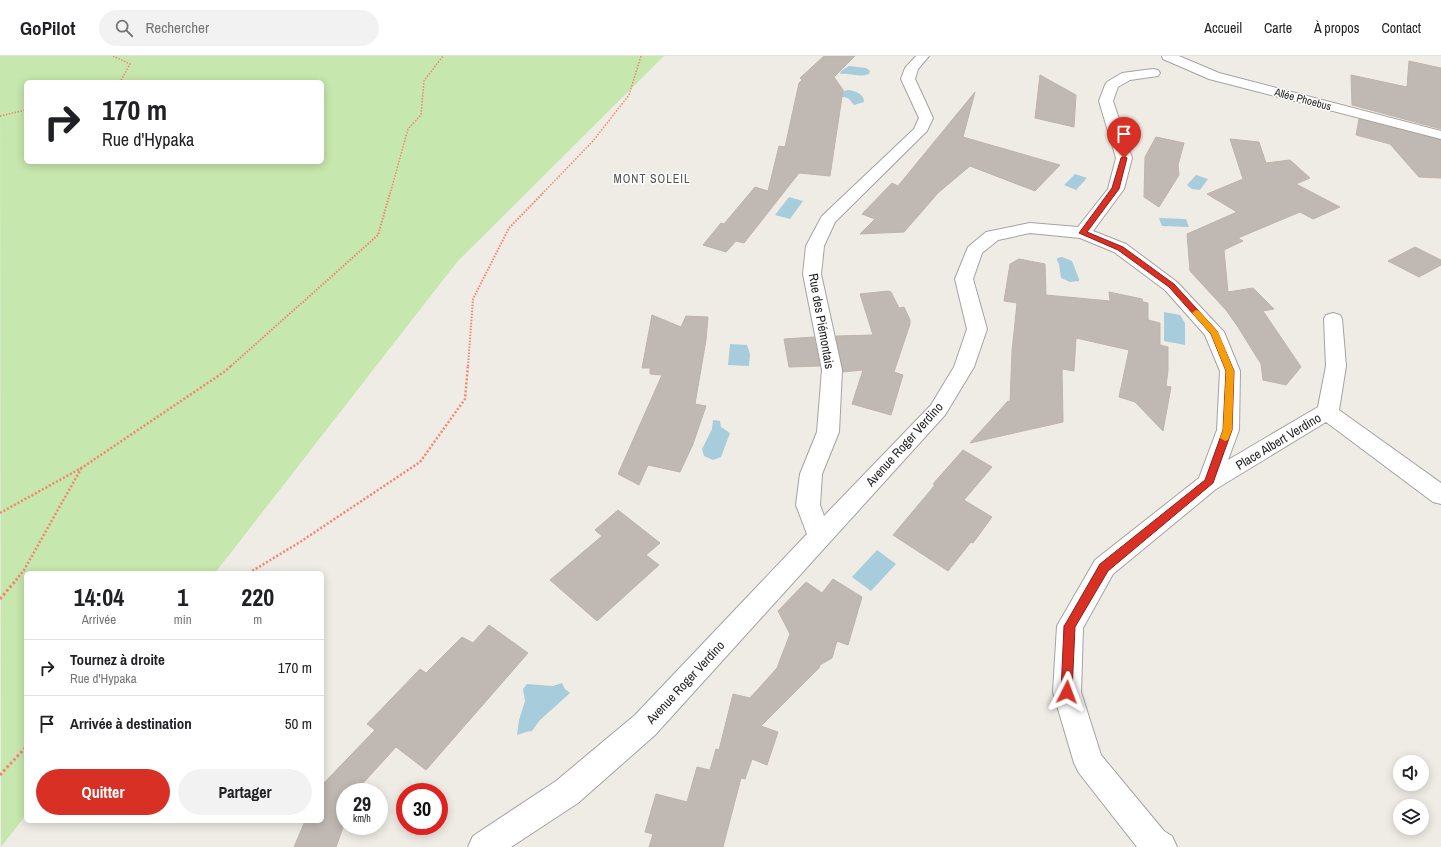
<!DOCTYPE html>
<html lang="fr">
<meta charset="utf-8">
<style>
body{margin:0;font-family:"Archivo Narrow",sans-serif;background:#f2f2f2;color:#202124;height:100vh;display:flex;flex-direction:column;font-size:15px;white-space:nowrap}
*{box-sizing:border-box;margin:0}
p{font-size:13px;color:#757577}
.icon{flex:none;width:22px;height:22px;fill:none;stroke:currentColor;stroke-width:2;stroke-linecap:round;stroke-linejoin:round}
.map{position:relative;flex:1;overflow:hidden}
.side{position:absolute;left:24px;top:515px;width:300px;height:252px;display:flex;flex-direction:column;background:#fff;border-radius:6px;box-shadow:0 2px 10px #0003}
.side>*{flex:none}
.guide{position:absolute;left:24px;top:24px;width:300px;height:84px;border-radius:6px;box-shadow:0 2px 10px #0003;background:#fff;color:#202124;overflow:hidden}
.controls{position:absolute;left:1393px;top:699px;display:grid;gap:8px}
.controls a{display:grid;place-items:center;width:36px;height:36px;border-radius:50%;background:#fff;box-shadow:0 2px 10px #0003;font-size:20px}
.speed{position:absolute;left:336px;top:727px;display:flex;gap:8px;font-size:20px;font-weight:700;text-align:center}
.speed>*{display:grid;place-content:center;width:52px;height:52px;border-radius:50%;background:#fff;box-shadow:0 2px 10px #0003;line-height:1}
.speed small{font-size:10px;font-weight:400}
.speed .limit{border:6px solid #d22;background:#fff;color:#111}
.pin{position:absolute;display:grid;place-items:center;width:34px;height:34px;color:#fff;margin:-41px -17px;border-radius:50% 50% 50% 0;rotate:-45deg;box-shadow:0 0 4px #0007}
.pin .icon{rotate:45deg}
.me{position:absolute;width:44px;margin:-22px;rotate:3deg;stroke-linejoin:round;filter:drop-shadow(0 0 3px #0008)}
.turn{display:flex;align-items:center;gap:14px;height:84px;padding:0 12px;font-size:18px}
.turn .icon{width:52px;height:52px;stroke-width:2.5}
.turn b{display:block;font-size:28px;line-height:34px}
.eta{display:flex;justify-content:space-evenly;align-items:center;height:68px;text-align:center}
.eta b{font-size:24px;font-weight:800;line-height:28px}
.cta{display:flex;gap:8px;margin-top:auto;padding:8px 12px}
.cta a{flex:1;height:46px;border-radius:24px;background:#d93025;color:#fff;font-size:16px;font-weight:800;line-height:46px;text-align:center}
.cta a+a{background:#f2f2f2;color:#202124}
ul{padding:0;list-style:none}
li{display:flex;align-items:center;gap:12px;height:56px;padding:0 12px;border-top:1px solid #e0e0e0}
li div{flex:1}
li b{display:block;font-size:15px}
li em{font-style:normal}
header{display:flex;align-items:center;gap:24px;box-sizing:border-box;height:56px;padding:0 20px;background:#fff;border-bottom:1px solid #e0e0e0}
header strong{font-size:19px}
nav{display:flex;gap:22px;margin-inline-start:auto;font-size:14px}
.search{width:280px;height:36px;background:#f2f2f2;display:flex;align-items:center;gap:10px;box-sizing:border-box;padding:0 14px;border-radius:22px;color:#757577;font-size:15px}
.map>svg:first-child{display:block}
</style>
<header>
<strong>GoPilot</strong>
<div class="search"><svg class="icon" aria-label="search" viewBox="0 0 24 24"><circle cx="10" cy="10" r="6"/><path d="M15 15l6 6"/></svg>Rechercher</div>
<nav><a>Accueil</a><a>Carte</a><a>À propos</a><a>Contact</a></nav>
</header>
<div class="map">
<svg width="1441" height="791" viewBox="0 0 1441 791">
<rect width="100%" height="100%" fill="#efece5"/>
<path fill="#c6e7ad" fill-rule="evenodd" d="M 0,0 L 664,0 L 457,206 L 215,517 L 26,517 L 26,759 L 1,791 ZM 26,26 L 322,26 L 322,106 L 26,106 Z"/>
<path fill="#a7ccdb" d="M 849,10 L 866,12 L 870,15 L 869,18 C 859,22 850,17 840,18 L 841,15 Z
M 849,34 C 856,35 864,38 864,46 L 854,49 L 848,42 L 843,41 L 838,36 Z
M 1075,118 L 1087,122 L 1076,134 L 1064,129 Z
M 1196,119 L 1208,123 L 1200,134 L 1192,133 L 1187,129 Z
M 789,141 L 803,145 L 790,163 L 775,159 Z
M 1159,162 L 1186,163 L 1189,171 L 1162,170 Z
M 1062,201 L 1072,205 L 1079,223 L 1079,225 L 1070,226 L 1061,222 L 1059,208 L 1057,204 L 1057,202 Z
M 1164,256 L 1180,259 L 1185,267 L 1185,289 L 1164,285 Z
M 730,288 L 747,289 L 750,298 L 749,310 L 728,309 Z
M 713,364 L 720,365 L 721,371 L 730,377 L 721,401 L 713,404 L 704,400 L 702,393 L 712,373 Z
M 877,494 L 896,508 L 871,535 L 852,521 Z
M 562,627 L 565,633 L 570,637 L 539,665 L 532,675 L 526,676 L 517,679 L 519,664 L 525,645 L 523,633 L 527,628 L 553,630 Z"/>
<path fill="#c0b8b2" stroke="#c0b4a8" d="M 824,0 L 855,0 L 834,21 L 843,34 L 830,120 L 799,117 L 744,187 L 736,185 L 726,196 L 703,189 L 721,167 L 724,168 L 755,131 L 768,135 L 779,90 L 785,91 L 799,27 L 802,24 L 800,22 Z
M 1409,5 L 1441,12 L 1441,73 L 1352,49 L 1351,19 L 1407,31 Z
M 1040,19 L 1076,39 L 1074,71 L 1035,62 Z
M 975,36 L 963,81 L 1060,109 L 1035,135 L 970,110 L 938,137 L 904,176 L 860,178 L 875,163 L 862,158 L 892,127 L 898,130 Z
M 1359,63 L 1441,84 L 1441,122 L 1419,121 L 1390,88 L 1356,79 Z
M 1156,81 L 1184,87 L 1178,109 L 1179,119 L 1159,151 L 1144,141 L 1145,101 Z
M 1230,83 L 1259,86 L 1266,107 L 1290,104 L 1310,122 L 1296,128 L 1340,151 L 1313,163 L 1300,156 L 1238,182 L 1243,185 L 1224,194 L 1228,236 L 1253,232 L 1274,253 L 1263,255 L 1301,311 L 1286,329 L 1263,324 L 1261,308 L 1238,271 L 1226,254 L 1190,215 L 1187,178 L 1237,156 L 1207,138 L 1243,123 Z
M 1415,191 L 1441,204 L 1441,209 L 1419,221 L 1388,205 Z
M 1019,203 L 1045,208 L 1046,239 L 1110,245 L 1109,236 L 1142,243 L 1143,246 L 1148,247 L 1148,264 L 1160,267 L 1160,289 L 1168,291 L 1168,314 L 1166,330 L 1171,331 L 1163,375 L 1135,346 L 1119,341 L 1129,294 L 1076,282 L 1074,315 L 1062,313 L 1063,366 L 970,387 L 1008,345 L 1010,346 L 1012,295 L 1017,247 L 1004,245 L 1010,208 Z
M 888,235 L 891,236 L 899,252 L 904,251 L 910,264 L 910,268 L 894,316 L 903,319 L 891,359 L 852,348 L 863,314 L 843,316 L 836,280 L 873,279 L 860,238 Z
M 652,259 L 681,271 L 686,260 L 708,261 L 706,284 L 695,348 L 706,350 L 693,388 L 680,416 L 648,409 L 639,429 L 618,418 L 662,319 L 650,318 L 650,312 L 642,312 Z
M 814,281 L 820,310 L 789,311 L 784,283 Z
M 963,394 L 992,411 L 964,444 L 992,461 L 973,487 L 971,486 L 948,515 L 893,479 L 935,429 L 933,428 Z
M 618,454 L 660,487 L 646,499 L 659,509 L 597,565 L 550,524 L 602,480 L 595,474 Z
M 833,523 L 862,541 L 848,589 L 837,585 L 832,602 L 820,609 L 819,612 L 761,670 L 778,676 L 767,709 L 752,703 L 745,723 L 741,722 L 723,791 L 649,791 L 653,778 L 645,776 L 656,738 L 687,746 L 697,711 L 710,714 L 716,693 L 719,694 L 733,638 L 750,642 L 777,612 L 790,578 L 778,555 L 806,526 L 822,537 Z
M 489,569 L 528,597 L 426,714 L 396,691 L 355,736 L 345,736 L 345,766 L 336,791 L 294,791 L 305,765 L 322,765 L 322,729 L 375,674 L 367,668 L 420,613 L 426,617 L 462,581 L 473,587 Z"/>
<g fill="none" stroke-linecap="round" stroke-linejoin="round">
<defs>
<path id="street" d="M 916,0 L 929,0 L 918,13 L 915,23 L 933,62 L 927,75 L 835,166 L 824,190 L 821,218 L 842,314 L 839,376 L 822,418 L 820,449 L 824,460 L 931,349 L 954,311 L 967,273 L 955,223 L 968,191 L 986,176 L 1030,167 L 1078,171 L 1108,133 L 1116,102 L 1099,45 L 1105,29 L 1107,26 L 1122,17 L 1153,13 L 1158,14 L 1160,17 L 1158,20 L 1130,24 L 1118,31 L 1113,45 L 1132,102 L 1124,133 L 1093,175 L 1126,188 L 1177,226 L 1224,276 L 1240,315 L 1239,374 L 1228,404 L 1318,351 L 1326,310 L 1324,263 L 1326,259 L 1333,257 L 1340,259 L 1342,263 L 1346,310 L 1339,354 L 1441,427 L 1441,448 L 1433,446 L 1326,366 L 1216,433 L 1113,518 L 1083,572 L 1081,636 L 1101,699 L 1164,775 L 1172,780 L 1177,791 L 1137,791 L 1079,717 L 1074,707 L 1053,636 L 1057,570 L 1095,504 L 1199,422 L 1217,374 L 1220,315 L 1205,279 L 1165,234 L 1114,196 L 1080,182 L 1030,177 L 998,184 L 982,197 L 973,223 L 987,273 L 974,311 L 945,359 L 655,679 L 578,747 L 511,791 L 468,791 L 473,780 L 556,725 L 635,659 L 807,478 L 796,449 L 800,418 L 817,376 L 822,314 L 803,218 L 806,190 L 822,160 L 914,73 L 919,62 L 901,23 L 905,12 Z
M 1162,0 L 1179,0 L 1219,17 L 1441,75 L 1441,83 L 1209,23 L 1163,3 Z"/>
</defs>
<use href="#street" stroke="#a3a3a3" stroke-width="2"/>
<path stroke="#f58570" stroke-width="1.5" stroke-dasharray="1.5 1.5" stroke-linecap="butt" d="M 113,0 L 130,8 L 120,26
M 0,60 L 26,54
M 390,138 L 408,73 L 421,59 L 424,25 L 443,0
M 542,138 L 593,85 L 629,39 L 641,0"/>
<path stroke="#f58570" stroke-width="2" stroke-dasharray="1.5 1.5" stroke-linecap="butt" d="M 231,310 L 378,179 L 390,137
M 468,310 L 473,243 L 509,172 L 543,137"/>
<path stroke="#f58570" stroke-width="2.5" stroke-dasharray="2 2" stroke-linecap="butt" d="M 0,457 L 83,411 L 224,316 L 232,309
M 249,517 L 300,486 L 420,406 L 465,343 L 468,309
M 16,524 L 24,514 L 82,411"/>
<path stroke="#f58570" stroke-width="3" stroke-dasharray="2.5 2.5" stroke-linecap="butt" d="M 0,543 L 17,523
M 0,719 L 26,691"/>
<use href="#street" fill="#fff" fill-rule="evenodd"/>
</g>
<path fill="#d93025" stroke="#8d1f18" d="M 1124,100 L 1127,102 L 1119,133 L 1087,176 L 1123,191 L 1174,228 L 1217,275 L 1234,315 L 1232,374 L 1213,427 L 1108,515 L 1075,571 L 1072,636 L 1071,640 L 1067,641 L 1063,640 L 1061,636 L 1064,570 L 1066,567 L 1100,508 L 1205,424 L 1223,374 L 1226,315 L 1211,278 L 1169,231 L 1118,194 L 1079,177 L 1112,132 L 1121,102 Z"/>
<path fill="#f59e0b" d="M 1196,254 L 1199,255 L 1218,276 L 1234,315 L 1232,374 L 1228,384 L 1225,385 L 1220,382 L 1223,374 L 1226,315 L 1211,278 L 1192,257 Z"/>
<g text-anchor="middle" stroke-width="3" stroke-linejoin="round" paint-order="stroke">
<g font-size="11" fill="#1f1f1f" stroke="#fff">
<text transform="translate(1303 43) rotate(15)" y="4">Allée Phoebus</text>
</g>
<g font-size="12" letter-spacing="1" fill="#525252" stroke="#fff">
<text x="652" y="127">MONT SOLEIL</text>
</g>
<g font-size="13" fill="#1f1f1f" stroke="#fff">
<text transform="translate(822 265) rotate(80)" y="5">Rue des Piémontais</text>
<text transform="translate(1278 385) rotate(-31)" y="5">Place Albert Verdino</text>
<text transform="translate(904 388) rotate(-48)" y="5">Avenue Roger Verdino</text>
<text transform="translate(685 626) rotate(-47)" y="5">Avenue Roger Verdino</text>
</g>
</g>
</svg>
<div class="controls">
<a><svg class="icon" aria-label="sound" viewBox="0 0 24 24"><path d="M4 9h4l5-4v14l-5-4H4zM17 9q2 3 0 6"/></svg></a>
<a><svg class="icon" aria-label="layers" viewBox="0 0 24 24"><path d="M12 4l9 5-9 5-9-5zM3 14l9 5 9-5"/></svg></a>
</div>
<div class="speed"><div>29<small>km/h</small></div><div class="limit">30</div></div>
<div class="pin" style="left:1124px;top:102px;background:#d93025"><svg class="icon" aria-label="arrive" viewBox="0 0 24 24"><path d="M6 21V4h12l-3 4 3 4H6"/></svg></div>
<svg class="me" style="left:1067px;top:636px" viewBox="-20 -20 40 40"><path d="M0-17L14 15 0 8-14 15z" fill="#d93025" stroke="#fff" stroke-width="4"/></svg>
<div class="guide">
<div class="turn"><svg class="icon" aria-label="right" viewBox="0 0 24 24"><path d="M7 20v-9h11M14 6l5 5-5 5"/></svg><div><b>170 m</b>Rue d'Hypaka</div></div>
</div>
<section class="side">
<div class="eta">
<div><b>14:04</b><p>Arrivée</p></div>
<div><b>1</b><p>min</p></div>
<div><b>220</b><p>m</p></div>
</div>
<ul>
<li><svg class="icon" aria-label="right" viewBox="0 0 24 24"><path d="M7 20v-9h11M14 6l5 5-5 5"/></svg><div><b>Tournez à droite</b><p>Rue d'Hypaka</p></div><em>170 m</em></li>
<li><svg class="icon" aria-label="arrive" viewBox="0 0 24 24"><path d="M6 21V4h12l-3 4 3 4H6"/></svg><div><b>Arrivée à destination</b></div><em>50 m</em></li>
</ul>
<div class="cta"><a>Quitter</a><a>Partager</a></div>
</section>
</div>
